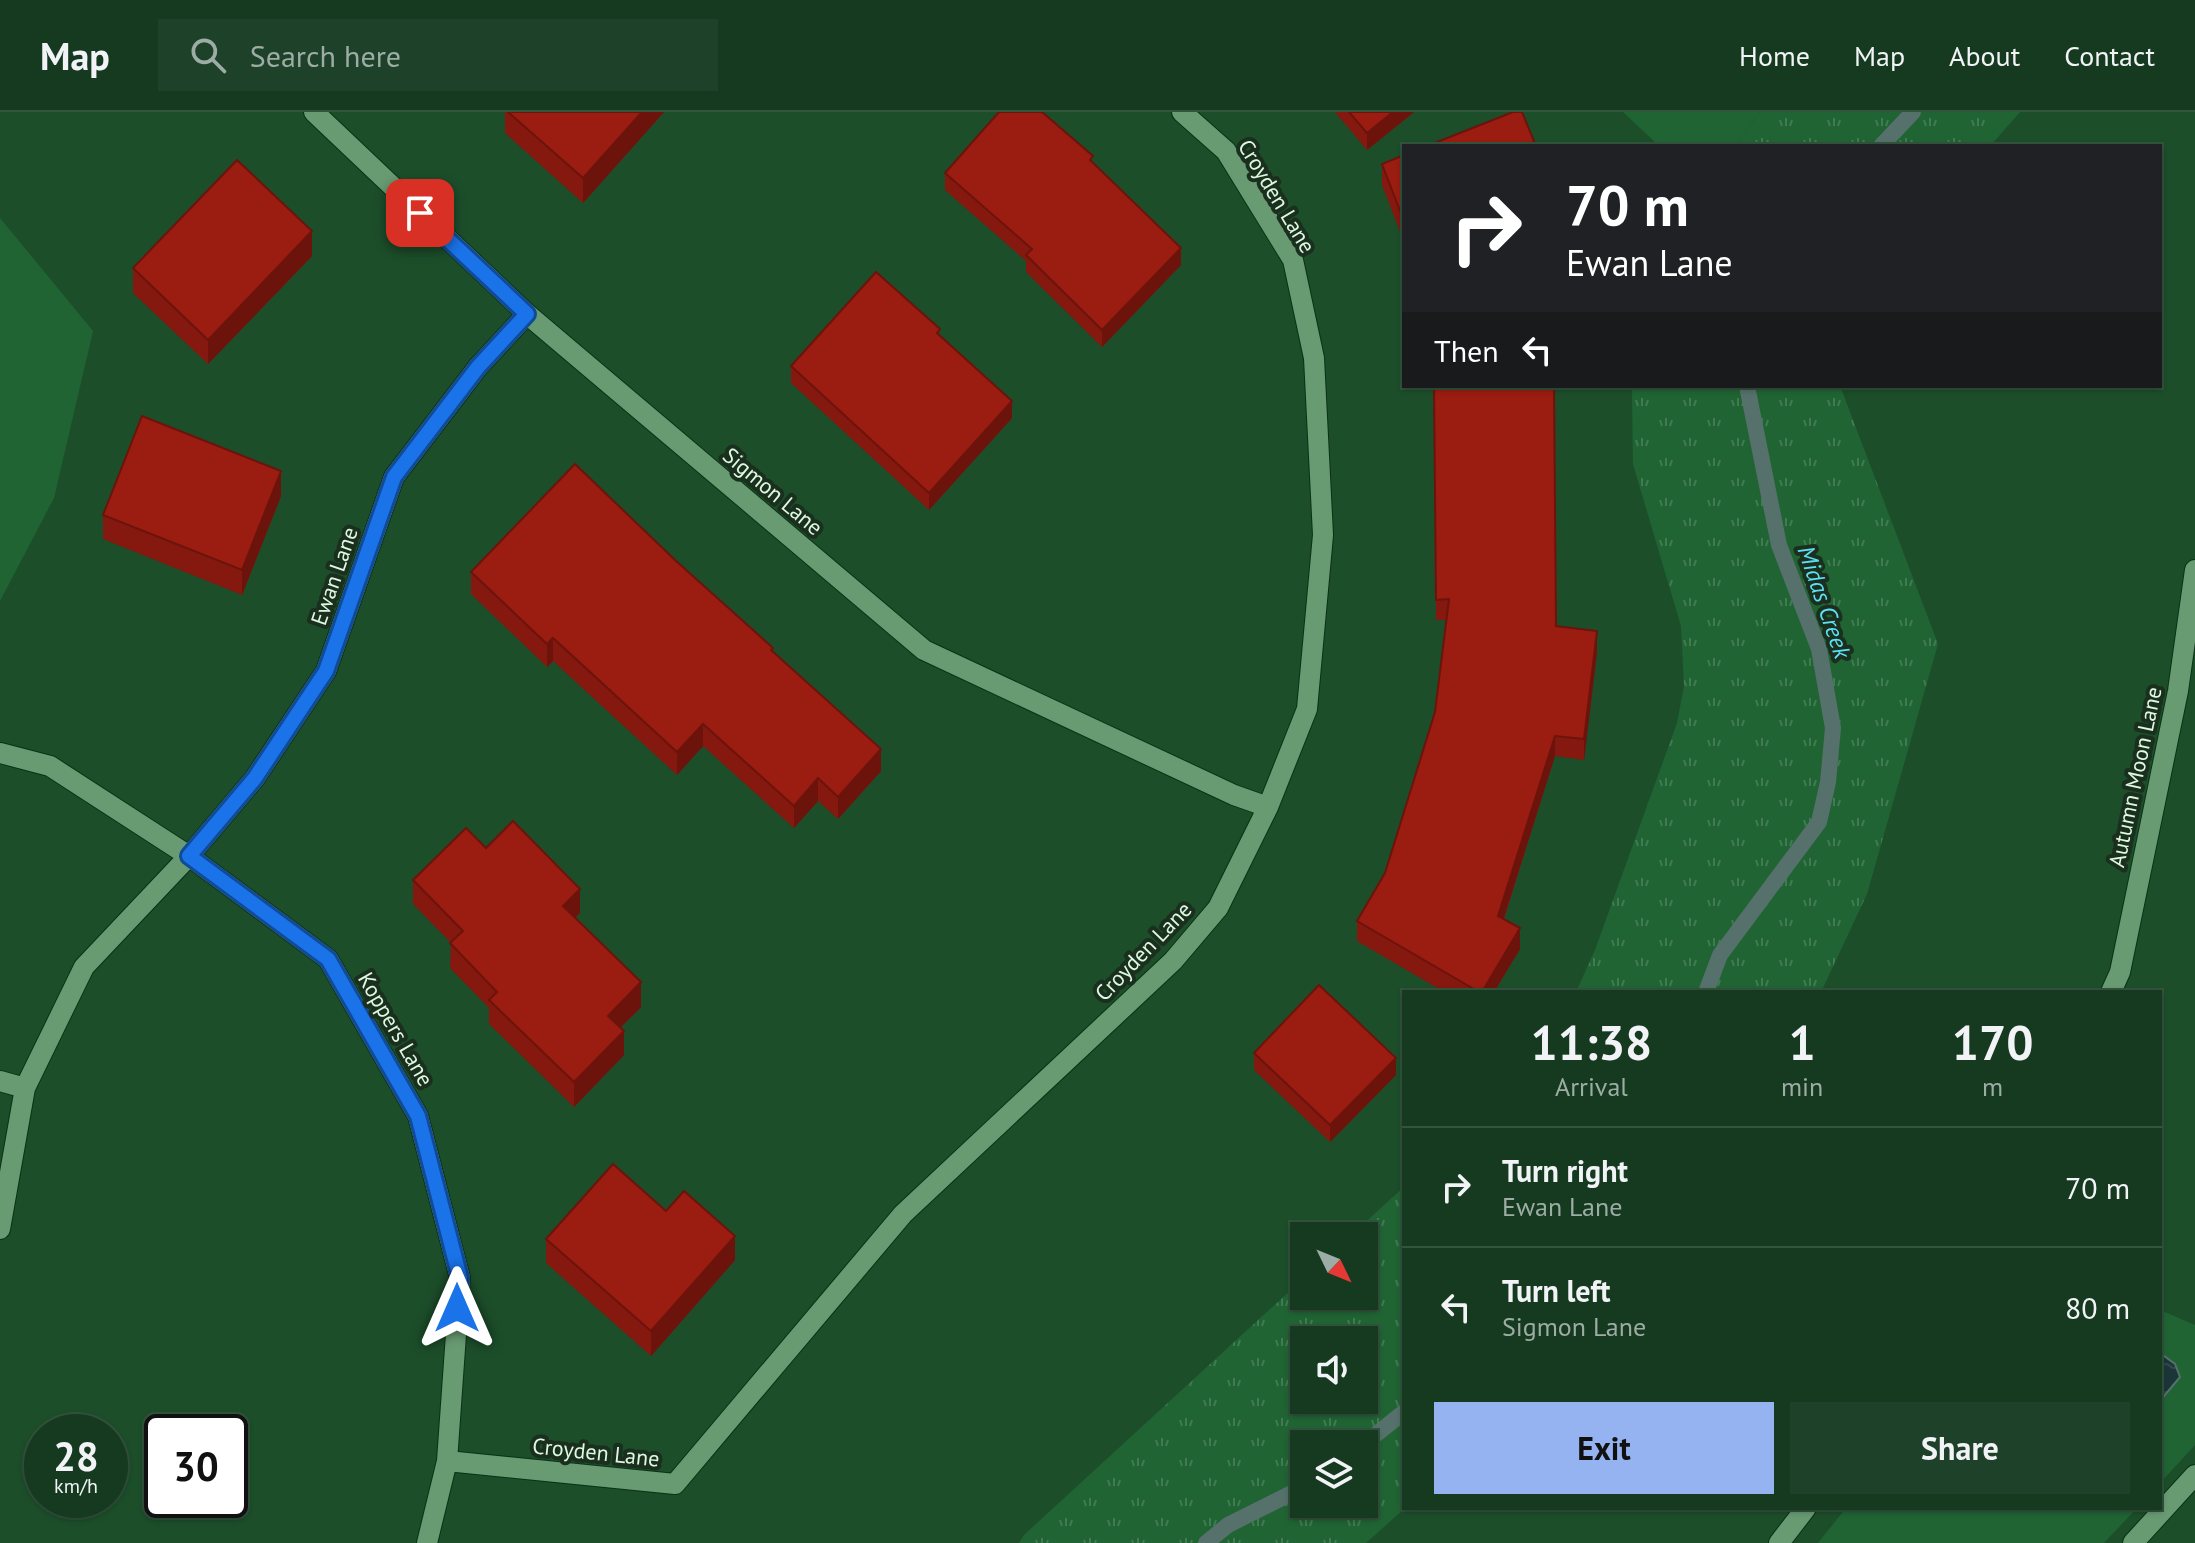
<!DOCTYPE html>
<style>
body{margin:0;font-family:"PT Sans",sans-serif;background:#1e4129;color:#f1f3f6;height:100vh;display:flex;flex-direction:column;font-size:30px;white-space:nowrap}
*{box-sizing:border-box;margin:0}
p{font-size:26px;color:#9dada5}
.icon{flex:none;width:44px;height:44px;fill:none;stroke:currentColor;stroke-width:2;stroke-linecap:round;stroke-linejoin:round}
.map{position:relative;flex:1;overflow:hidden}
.sheet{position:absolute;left:1402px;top:878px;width:760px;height:520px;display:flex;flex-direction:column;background:#153a20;border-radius:0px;box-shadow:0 2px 6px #0004,0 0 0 2px #34543e}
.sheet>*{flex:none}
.top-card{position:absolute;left:1402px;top:32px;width:760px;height:244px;border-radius:0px;box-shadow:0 2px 6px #0004,0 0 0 2px #34543e;background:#202124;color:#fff;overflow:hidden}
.needle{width:52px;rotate:133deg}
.fabs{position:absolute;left:1290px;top:1110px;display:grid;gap:16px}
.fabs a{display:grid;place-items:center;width:88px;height:88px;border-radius:0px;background:#153a20;box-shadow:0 2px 6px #0004,0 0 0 2px #34543e;font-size:40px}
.speed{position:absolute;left:24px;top:1302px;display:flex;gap:16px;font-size:40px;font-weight:700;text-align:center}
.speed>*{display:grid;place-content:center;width:104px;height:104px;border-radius:50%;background:#153a20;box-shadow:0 2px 6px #0004,0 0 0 2px #34543e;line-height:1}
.speed small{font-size:20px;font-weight:400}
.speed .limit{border:4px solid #111;border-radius:12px;background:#fff;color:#111}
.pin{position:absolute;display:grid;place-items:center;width:68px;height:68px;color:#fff;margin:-34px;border-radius:16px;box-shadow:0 4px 12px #0006}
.me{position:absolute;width:88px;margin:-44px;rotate:0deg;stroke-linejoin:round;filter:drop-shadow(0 0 6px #0008)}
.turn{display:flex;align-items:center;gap:28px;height:168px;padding:0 32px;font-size:36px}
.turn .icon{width:104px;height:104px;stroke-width:2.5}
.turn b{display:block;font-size:56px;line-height:68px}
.then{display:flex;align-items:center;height:76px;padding:0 32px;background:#0003;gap:16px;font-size:30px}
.eta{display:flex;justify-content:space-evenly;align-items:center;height:136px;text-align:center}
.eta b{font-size:48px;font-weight:700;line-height:56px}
.cta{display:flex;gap:16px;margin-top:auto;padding:16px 32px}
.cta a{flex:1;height:92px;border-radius:0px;background:#95b2f1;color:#111;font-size:32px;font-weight:700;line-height:92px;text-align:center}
.cta a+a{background:#1e4129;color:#f1f3f6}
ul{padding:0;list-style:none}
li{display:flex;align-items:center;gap:24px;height:120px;padding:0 32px;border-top:2px solid #34543e}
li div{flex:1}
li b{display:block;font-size:30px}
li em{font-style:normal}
header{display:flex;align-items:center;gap:48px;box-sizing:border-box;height:112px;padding:0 40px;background:#153a20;border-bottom:2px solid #34543e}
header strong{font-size:38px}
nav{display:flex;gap:44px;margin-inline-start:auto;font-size:28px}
.search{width:560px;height:72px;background:#1e4129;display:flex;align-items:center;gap:20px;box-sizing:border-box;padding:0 28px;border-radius:0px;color:#9dada5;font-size:30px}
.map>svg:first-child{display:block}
</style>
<header>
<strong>Map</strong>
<div class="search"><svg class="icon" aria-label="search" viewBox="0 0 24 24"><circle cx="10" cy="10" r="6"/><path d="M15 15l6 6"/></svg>Search here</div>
<nav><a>Home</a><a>Map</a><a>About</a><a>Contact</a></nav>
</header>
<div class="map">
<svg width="2195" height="1431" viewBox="0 0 2195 1431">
<defs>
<pattern id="grass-tufts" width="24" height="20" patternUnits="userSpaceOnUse" patternTransform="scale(2)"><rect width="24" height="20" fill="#206434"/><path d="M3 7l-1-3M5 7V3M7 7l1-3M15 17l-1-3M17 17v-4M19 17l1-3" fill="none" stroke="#407b51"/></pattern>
<pattern id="water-ripples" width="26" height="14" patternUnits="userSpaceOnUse" patternTransform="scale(2)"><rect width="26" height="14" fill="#1b3539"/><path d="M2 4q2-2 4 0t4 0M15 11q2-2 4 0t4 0" fill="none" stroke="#31494c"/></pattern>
</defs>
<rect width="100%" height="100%" fill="#1c4e2a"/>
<path fill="url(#grass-tufts)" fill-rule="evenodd" d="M 1760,0 L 2020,0 L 1990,34 L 1735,34 Z
M 1632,274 L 1843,274 L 1842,279 L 1938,532 L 1867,782 L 1821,880 L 1576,880 L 1595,838 L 1677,611 L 1684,574 L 1681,514 L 1633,352 Z
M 1404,1075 L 1405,1396 L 1366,1431 L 1019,1431 L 1024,1423 L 1304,1166 L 1304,1184 L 1364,1184 L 1364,1124 L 1350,1124 ZM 1304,1228 L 1364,1228 L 1364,1288 L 1304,1288 ZM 1304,1332 L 1364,1332 L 1364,1392 L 1304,1392 Z"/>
<path fill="#206434" d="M 1623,0 L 1760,0 L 1735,34 L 1659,34 Z
M 0,106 L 93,219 L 54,386 L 0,489 Z
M 2160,1198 L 2195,1213 L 2195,1333 L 2160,1371 Z
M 1846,1396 L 2137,1396 L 2104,1431 L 1818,1431 Z"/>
<path fill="url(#water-ripples)" stroke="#56706c" stroke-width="2" d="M 2160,1241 L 2175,1252 L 2180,1265 L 2160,1289 Z"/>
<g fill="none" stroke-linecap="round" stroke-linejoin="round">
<path stroke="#56706c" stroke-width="16" d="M 1881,34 L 1913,0
M 1706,880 L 1720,843 L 1819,710 L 1828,670 L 1833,616 L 1819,537 L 1779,433 L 1747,274
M 1364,1332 L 1404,1300
M 1206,1431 L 1228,1413 L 1304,1375"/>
<defs>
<path id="minor" d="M 314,0 L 527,202 L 924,538 L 1234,683 L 1268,695
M 0,641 L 50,654 L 189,744 L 328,847 L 418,1004 L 460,1166 L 447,1349 L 427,1431
M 2111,880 L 2120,860 L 2178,579 L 2195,458
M 0,969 L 25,976
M 0,1117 L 25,976 L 84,855 L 189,744 L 255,666 L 326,559 L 394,365 L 478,255 L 527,202
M 447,1349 L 675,1372 L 903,1102 L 1173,849 L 1218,796 L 1268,695 L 1307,597 L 1323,423 L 1314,246 L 1293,148 L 1226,39 L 1182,0
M 1779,1431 L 1806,1396
M 2133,1431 L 2195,1363"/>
</defs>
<use href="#minor" stroke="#0b3216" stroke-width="22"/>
<use href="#minor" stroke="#689b72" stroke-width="20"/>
</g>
<path fill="#85180f" d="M 505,0 L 664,0 L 583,91 L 505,21 Z
M 1335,0 L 1414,0 L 1367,38 Z
M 1404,43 L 1404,130 L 1382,73 L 1382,52 Z
M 1093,51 L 1181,153 L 1102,235 L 1026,160 L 1026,149 L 945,78 L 945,61 Z
M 312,144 L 208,252 L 133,181 L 133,156 Z
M 940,224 L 1012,306 L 929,398 L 791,271 L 791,254 Z
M 1434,274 L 1556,514 L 1597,540 L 1584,648 L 1555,644 L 1504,807 L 1520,837 L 1494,880 L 1444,880 L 1357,829 L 1357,809 L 1385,761 L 1435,600 L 1446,508 L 1436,508 Z
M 281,384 L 242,483 L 103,427 L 103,403 Z
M 675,448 L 773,539 L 881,659 L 838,707 L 818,689 L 794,716 L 703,634 L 677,663 L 553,549 L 547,555 L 471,482 L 471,460 Z
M 486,736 L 580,801 L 575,806 L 641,895 L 620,916 L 624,943 L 574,995 L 489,912 L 489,896 L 450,856 L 451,831 L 413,792 L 413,768 Z
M 1254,941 L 1396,963 L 1330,1030 L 1254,958 Z
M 666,1099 L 735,1148 L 651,1244 L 546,1151 L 546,1127 Z"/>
<path fill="#6c140c" d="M 642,0 L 664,0 L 583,91 L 583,66 Z
M 1393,0 L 1414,0 L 1367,38 L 1367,21 Z
M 312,119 L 312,144 L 208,252 L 208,228 Z
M 1181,136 L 1181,153 L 1102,235 L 1102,218 Z
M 1012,289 L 1012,306 L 929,398 L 929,381 Z
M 281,359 L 281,384 L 242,483 L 242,458 Z
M 1597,519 L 1597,540 L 1584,648 L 1584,627 Z
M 553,526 L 553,549 L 547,555 L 547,532 Z
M 703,612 L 703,634 L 677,663 L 677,640 Z
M 1555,624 L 1555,644 L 1498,824 L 1498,804 Z
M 881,637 L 881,659 L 838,707 L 838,685 Z
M 818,666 L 818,689 L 794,716 L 794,694 Z
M 580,777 L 580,801 L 563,818 L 563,794 Z
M 1520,816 L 1520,837 L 1494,880 L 1482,880 Z
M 641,870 L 641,895 L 608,928 L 608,904 Z
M 624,919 L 624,943 L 574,995 L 574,970 Z
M 1396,946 L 1396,963 L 1330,1030 L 1330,1013 Z
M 735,1124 L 735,1148 L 651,1244 L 651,1219 Z"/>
<path fill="#9b1c11" stroke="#6c140c" stroke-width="2" d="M 508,0 L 642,0 L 583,66 Z
M 999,0 L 1042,0 L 1093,44 L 1090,48 L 1181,136 L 1102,218 L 1026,143 L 1032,137 L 945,61 Z
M 1349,0 L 1393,0 L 1367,21 Z
M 1513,0 L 1522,0 L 1536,34 L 1427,34 Z
M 1404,43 L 1404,109 L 1382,52 Z
M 237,48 L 312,119 L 208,228 L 133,156 Z
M 876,160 L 940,217 L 937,221 L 1012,289 L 929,381 L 791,254 Z
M 1434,274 L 1554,274 L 1556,514 L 1597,519 L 1584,627 L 1555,624 L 1498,804 L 1520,816 L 1482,880 L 1479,880 L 1357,809 L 1385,761 L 1435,600 L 1449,487 L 1436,488 Z
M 142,304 L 281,359 L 242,458 L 103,403 Z
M 575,352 L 675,448 L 773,536 L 771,538 L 881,637 L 838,685 L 818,666 L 794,694 L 703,612 L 677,640 L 553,526 L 547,532 L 471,460 Z
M 513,709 L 580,777 L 563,794 L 641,870 L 608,904 L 624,919 L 574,970 L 489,888 L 497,880 L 450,831 L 463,819 L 413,768 L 466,716 L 486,736 Z
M 1319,873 L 1396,946 L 1330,1013 L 1254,941 Z
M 613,1052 L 666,1099 L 684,1079 L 735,1124 L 651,1219 L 546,1127 Z"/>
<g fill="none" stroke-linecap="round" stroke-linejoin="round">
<defs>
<path id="route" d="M 420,101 L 527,202 L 478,255 L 394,365 L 326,559 L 255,666 L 189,744 L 328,847 L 418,1004 L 460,1166 L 457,1196"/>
</defs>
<use href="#route" stroke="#114b97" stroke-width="20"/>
<use href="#route" stroke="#1a73e8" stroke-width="14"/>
</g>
<g text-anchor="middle" stroke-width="8" stroke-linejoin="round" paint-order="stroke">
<g font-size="22" fill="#def9e2" stroke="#1a2f1e">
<text transform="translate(1277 84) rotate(59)" y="8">Croyden Lane</text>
<text transform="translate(773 379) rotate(40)" y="8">Sigmon Lane</text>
<text transform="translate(334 464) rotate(-71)" y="8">Ewan Lane</text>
<text transform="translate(2135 665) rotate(-78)" y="8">Autumn Moon Lane</text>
<text transform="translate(1143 839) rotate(-46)" y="8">Croyden Lane</text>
<text transform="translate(396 917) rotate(60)" y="8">Koppers Lane</text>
<text transform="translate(596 1340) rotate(6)" y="8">Croyden Lane</text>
</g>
<g font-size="24" font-style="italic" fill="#5ddff4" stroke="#1a2f1e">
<text transform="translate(1824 490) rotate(71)" y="8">Midas Creek</text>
</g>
</g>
</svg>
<div class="fabs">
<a><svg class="needle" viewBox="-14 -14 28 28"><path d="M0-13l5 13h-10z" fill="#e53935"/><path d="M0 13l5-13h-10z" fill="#9dada5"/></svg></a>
<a><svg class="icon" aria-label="sound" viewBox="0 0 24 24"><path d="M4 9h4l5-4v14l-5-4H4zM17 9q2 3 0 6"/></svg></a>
<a><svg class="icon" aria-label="layers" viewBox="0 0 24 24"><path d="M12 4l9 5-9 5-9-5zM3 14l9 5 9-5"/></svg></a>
</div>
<div class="speed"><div>28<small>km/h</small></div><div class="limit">30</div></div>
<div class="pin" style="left:420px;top:101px;background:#d93025"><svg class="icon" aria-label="arrive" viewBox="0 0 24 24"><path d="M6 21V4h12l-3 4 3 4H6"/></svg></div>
<svg class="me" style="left:457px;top:1196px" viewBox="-20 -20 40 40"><path d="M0-17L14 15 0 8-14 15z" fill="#1a73e8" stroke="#fff" stroke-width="4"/></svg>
<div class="top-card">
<div class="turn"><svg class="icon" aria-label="right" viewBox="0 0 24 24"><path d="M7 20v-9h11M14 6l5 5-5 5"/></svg><div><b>70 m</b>Ewan Lane</div></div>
<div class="then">Then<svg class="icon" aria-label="left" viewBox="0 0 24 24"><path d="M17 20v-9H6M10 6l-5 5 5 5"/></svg></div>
</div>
<section class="sheet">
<div class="eta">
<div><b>11:38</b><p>Arrival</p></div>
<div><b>1</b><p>min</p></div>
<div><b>170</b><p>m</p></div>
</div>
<ul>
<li><svg class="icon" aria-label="right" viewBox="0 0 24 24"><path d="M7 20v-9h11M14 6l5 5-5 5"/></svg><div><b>Turn right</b><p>Ewan Lane</p></div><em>70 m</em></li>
<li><svg class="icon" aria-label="left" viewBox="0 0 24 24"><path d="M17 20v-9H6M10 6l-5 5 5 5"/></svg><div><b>Turn left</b><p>Sigmon Lane</p></div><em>80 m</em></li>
</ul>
<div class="cta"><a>Exit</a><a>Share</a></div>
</section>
</div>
